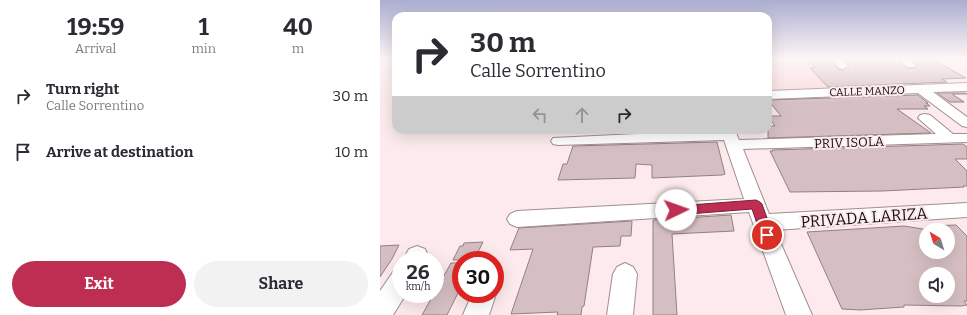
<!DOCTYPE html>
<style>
body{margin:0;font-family:Bitter,serif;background:#f2f2f3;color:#2b2b33;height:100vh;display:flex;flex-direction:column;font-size:15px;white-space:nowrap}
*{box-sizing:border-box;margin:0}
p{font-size:13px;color:#7c7c81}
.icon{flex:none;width:22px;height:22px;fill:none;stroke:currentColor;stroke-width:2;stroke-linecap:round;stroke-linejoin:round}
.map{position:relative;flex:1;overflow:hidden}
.details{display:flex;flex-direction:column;background:#fff;width:380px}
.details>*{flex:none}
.guide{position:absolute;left:12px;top:12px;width:380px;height:122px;border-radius:12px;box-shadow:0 4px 16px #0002;background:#fff;color:#2b2b33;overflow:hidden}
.needle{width:26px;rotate:322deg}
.controls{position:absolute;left:539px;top:223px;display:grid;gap:8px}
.controls a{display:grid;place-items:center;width:36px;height:36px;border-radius:50%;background:#fff;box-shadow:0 4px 16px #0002;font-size:20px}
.speed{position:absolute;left:12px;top:251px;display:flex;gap:8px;font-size:20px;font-weight:700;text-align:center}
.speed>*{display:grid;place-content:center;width:52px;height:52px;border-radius:50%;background:#fff;box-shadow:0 4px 16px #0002;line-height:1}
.speed small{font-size:10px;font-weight:400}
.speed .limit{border:6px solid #d22;background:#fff;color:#111}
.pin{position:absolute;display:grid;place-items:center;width:34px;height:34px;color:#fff;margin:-17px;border:2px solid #fff;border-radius:50%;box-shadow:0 1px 4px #0007}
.me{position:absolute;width:44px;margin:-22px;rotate:87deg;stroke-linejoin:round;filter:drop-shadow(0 0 3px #0008)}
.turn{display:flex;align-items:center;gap:14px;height:84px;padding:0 12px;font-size:18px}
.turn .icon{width:52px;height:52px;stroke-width:2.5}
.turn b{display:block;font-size:28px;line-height:34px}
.lanes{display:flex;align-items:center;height:38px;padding:0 12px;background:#0003;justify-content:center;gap:20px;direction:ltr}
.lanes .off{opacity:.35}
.eta{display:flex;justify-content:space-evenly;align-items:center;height:68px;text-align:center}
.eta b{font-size:24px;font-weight:700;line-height:28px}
.action{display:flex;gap:8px;margin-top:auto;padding:8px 12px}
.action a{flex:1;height:46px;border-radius:24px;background:#be2e53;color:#fff;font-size:16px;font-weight:700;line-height:46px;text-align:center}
.action a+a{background:#f2f2f3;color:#2b2b33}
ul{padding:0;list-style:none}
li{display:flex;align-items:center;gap:12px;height:56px;padding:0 12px}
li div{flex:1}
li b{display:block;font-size:15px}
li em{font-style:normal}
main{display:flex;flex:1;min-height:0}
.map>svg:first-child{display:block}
</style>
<main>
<section class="details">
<div class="eta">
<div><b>19:59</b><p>Arrival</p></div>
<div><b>1</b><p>min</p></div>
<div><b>40</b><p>m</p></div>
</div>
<ul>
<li><svg class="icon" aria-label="right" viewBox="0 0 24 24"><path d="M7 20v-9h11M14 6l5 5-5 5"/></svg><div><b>Turn right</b><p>Calle Sorrentino</p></div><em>30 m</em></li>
<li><svg class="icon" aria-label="arrive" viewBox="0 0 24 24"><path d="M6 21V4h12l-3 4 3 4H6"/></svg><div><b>Arrive at destination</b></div><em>10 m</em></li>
</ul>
<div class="action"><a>Exit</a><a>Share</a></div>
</section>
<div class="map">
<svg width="587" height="315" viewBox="0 0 587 315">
<rect width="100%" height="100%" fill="#fceaec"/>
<path fill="#f9dadd" d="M 388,59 L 427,59 L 448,88 L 388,91 Z"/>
<path fill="#d5bfc2" stroke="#948082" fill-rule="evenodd" d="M 428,59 L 451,59 L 458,69 L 463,70 L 469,66 L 464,59 L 517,59 L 527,68 L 535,68 L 537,66 L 531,59 L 549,59 L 554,60 L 586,78 L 562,79 L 567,82 L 448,87 L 430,68 L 435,68 Z
M 557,93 L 584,93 L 587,94 L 572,94 L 584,102 L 570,102 Z
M 538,95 L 548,103 L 546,103 L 550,106 L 544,106 L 548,109 L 517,109 L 551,133 L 388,138 L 388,126 L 395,126 L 388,116 L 401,116 L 388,100 Z
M 337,142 L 345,174 L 342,175 L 272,178 L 272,165 L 256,164 L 255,178 L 178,180 L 183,164 L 187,164 L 193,146 Z
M 583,144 L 587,147 L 587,159 L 575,159 L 587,171 L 587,186 L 583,186 L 584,187 L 502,191 L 410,192 L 390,151 L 393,151 L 392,150 Z
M 351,215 L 354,231 L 292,234 L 297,315 L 273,315 L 273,220 Z
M 252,221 L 251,236 L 241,236 L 240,246 L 213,247 L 204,306 L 202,307 L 201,315 L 177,315 L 178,312 L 131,314 L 153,249 L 130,250 L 139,228 Z
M 576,225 L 587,236 L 587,301 L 584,301 L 587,305 L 581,306 L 524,305 L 524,307 L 480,310 L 462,309 L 427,232 L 524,226 L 549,230 L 546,230 L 546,252 L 568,252 L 568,230 L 553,230 L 550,226 ZM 546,274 L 568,274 L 568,296 L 546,296 Z
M 103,242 L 94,260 L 73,260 L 80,246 L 83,246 L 84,243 Z
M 19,245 L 12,259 L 0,277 L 0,246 Z
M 71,263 L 81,263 L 81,287 L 67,315 L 42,315 Z"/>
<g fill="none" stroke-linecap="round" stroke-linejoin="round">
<defs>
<path id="minor" d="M 452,59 L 462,59 L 468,66 L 463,69 L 459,68 Z
M 518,59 L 529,59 L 536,65 L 535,67 L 527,67 Z
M 587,83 L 587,91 L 553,92 L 587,117 L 587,127 L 582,126 L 538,93 L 388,99 L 388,91 Z
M 545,114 L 550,115 L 573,134 L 587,134 L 587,142 L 363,149 L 389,214 L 587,203 L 587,217 L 395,230 L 432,315 L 406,315 L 369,212 L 137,227 L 130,224 L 127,219 L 130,214 L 137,211 L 364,199 L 344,140 L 178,145 L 173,144 L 171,141 L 173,138 L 341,130 L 355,130 L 359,140 L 556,134 L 538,118 L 540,115 Z
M 37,246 L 45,249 L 48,256 L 46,260 L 23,260 L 29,249 Z
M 245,263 L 253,267 L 257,274 L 253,315 L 227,315 L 233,274 L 237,267 Z
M 21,269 L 21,294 L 26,294 L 13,315 L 0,315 L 0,291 L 13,272 Z
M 115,291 L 116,294 L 109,315 L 83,315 L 92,294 L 115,294 Z"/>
</defs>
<use href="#minor" stroke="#a28e90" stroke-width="2"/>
<use href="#minor" fill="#fff" fill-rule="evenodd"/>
</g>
<linearGradient id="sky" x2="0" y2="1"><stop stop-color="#acaed1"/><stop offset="0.57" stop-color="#fef6f6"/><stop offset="1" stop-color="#fef6f6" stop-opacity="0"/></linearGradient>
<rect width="587" height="103" fill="url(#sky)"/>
<path fill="#be2e53" stroke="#7c1e36" d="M 376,200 L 380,202 L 382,204 L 393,235 L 391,239 L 387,240 L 383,239 L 381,235 L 372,209 L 296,215 L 292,213 L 290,210 L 292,207 L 296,206 Z"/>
<g text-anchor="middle" stroke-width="4" stroke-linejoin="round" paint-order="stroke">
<g font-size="11" fill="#191112" stroke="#fceaec">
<text transform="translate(487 91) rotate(-2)" y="4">CALLE MANZO</text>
</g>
<g font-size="13" fill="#191112" stroke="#fceaec">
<text transform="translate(469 142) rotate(-2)" y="5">PRIV ISOLA</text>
</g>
<g font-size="16" fill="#191112" stroke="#fceaec">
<text transform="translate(484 217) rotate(-4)" y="6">PRIVADA LARIZA</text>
</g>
</g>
</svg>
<div class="controls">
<a><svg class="needle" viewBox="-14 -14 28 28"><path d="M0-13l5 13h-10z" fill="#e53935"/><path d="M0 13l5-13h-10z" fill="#7c7c81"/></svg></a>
<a><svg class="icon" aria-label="sound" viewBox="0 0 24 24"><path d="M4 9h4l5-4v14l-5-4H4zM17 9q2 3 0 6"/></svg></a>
</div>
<div class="speed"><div>26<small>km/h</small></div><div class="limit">30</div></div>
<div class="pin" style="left:387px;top:235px;background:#d93025"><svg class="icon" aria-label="arrive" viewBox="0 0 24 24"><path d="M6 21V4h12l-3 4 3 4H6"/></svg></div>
<svg class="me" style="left:296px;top:210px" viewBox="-20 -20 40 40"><circle r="19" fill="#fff"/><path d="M0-13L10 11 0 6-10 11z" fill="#be2e53"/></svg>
<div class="guide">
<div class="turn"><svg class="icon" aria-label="right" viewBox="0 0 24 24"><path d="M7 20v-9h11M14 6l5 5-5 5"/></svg><div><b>30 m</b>Calle Sorrentino</div></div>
<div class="lanes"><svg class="icon off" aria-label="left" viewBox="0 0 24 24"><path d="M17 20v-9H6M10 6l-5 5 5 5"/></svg><svg class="icon off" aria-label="ahead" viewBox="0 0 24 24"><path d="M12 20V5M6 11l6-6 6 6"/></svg><svg class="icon" aria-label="right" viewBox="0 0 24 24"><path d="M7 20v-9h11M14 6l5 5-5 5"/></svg></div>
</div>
</div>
</main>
